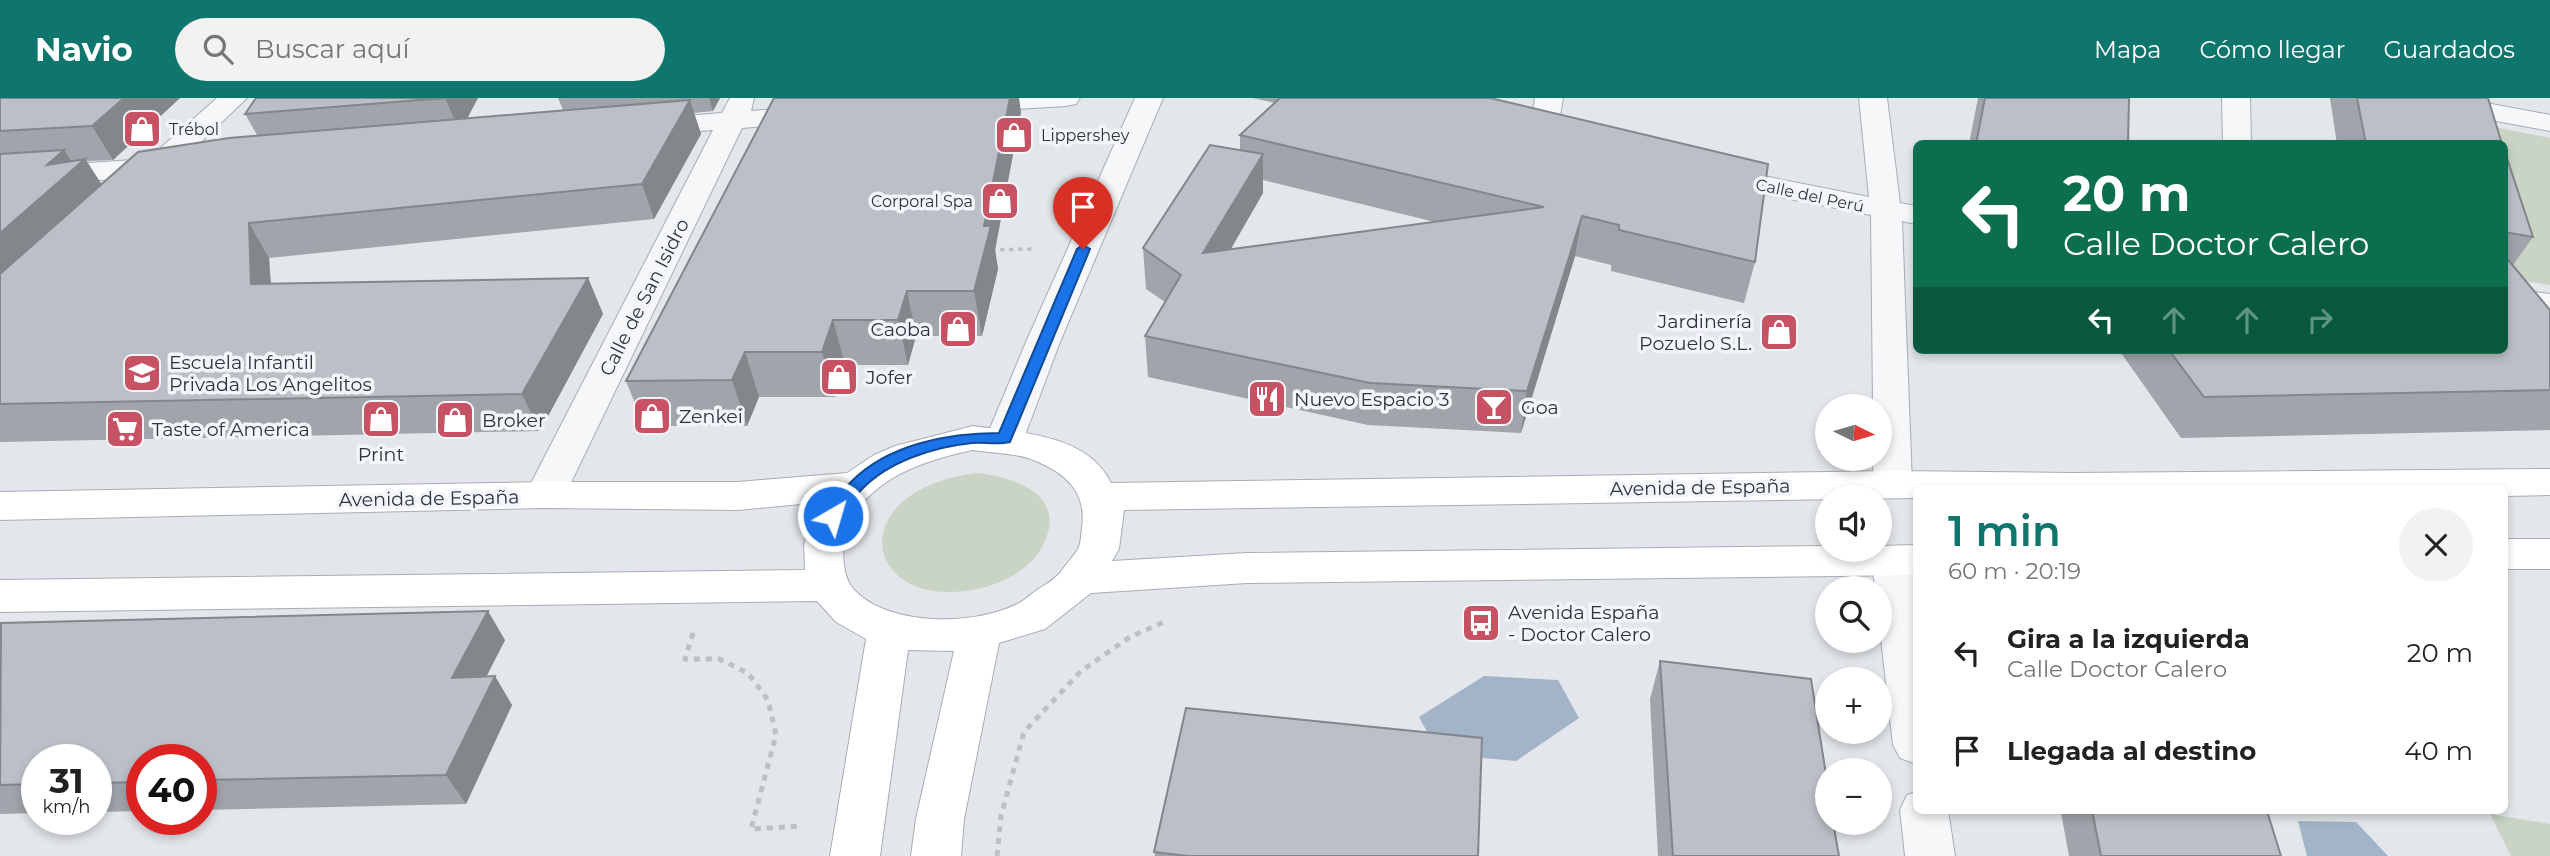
<!DOCTYPE html>
<html lang="es">
<meta charset="utf-8">
<style>
body{margin:0;font-family:Montserrat,sans-serif;background:#f2f2f2;color:#222;height:100vh;display:flex;flex-direction:column;font-size:26px;white-space:nowrap}
*{box-sizing:border-box;margin:0}
p{font-size:23px;color:#767676}
.icon{flex:none;width:38px;height:38px;fill:none;stroke:currentColor;stroke-width:2;stroke-linecap:round;stroke-linejoin:round}
.map{position:relative;flex:1;overflow:hidden}
.details{position:absolute;left:1913px;top:387px;width:595px;height:329px;display:flex;flex-direction:column;background:#fff;border-radius:10px;box-shadow:0 4px 10px #0003}
.details>*{flex:none}
.top-card{position:absolute;left:1913px;top:42px;width:595px;height:214px;border-radius:10px;box-shadow:0 4px 10px #0003;background:#0b6e4f;color:#fff;overflow:hidden}
.needle{width:46px;rotate:95deg}
.tools{position:absolute;left:1815px;top:296px;display:grid;gap:14px}
.tools a{display:grid;place-items:center;width:77px;height:77px;border-radius:50%;background:#fff;box-shadow:0 4px 10px #0003;font-size:35px}
.speed{position:absolute;left:21px;top:646px;display:flex;gap:14px;font-size:35px;font-weight:700;text-align:center}
.speed>*{display:grid;place-content:center;width:91px;height:91px;border-radius:50%;background:#fff;box-shadow:0 4px 10px #0003;line-height:1}
.speed small{font-size:18px;font-weight:400}
.speed .limit{border:10px solid #d22;background:#fff;color:#111}
.pin{position:absolute;display:grid;place-items:center;width:60px;height:60px;color:#fff;margin:-72px -30px;border-radius:50% 50% 50% 0;rotate:-45deg;box-shadow:0 0 7px #0007}
.pin .icon{rotate:45deg}
.me{position:absolute;width:77px;margin:-38px;rotate:38deg;stroke-linejoin:round;filter:drop-shadow(0 0 5px #0008)}
.turn{display:flex;align-items:center;gap:24px;height:147px;padding:0 35px;font-size:32px}
.turn .icon{width:91px;height:91px;stroke-width:2.5}
.turn b{display:block;font-size:49px;line-height:60px}
.lanes{display:flex;align-items:center;height:66px;padding:0 35px;background:#0003;justify-content:center;gap:35px;direction:ltr}
.lanes .off{opacity:.35}
.round{display:grid;place-items:center;flex:none;width:74px;height:74px;border-radius:37px;background:#f2f2f2}
.headline{display:flex;align-items:center;justify-content:space-between;height:119px;padding:0 35px}
h1{font-size:42px;font-weight:600;line-height:52px;color:#0f766e}
ul{padding:0;list-style:none}
li{display:flex;align-items:center;gap:21px;height:98px;padding:0 35px}
li div{flex:1}
li b{display:block;font-size:26px}
li em{font-style:normal}
header{display:flex;align-items:center;gap:42px;box-sizing:border-box;height:98px;padding:0 35px;background:#0f766e;color:#fff}
header strong{font-size:33px}
nav{display:flex;gap:38px;margin-inline-start:auto;font-size:24px}
.search{width:490px;height:63px;background:#f2f2f2;display:flex;align-items:center;gap:18px;box-sizing:border-box;padding:0 24px;border-radius:38px;color:#767676;font-size:26px}
.map>svg:first-child{display:block}
</style>
<header>
<strong>Navio</strong>
<div class="search"><svg class="icon" aria-label="search" viewBox="0 0 24 24"><circle cx="10" cy="10" r="6"/><path d="M15 15l6 6"/></svg>Buscar aquí</div>
<nav><a>Mapa</a><a>Cómo llegar</a><a>Guardados</a></nav>
</header>
<div class="map">
<svg width="2550" height="758" viewBox="0 0 2550 758">
<rect width="100%" height="100%" fill="#e3e6ea"/>
<path fill="#c9d4c5" d="M 2469,24 L 2550,40 L 2550,187 L 2518,182 L 2504,139 L 2504,46 L 2475,45 Z
M 978,375 C 1019,380 1069,399 1042,449 C 1030,471 1005,484 982,490 C 861,518 839,391 978,375 Z
M 2490,716 L 2550,726 L 2550,758 L 2511,758 Z"/>
<path fill="#a1b4c8" d="M 1484,578 L 1558,582 L 1579,620 L 1516,663 L 1439,656 L 1419,619 Z
M 2298,723 L 2356,724 L 2388,758 L 2307,758 Z"/>
<g fill="none" stroke-linecap="round" stroke-linejoin="round">
<defs>
<path id="street" d="M 217,0 L 247,0 L 179,65 L 182,69 L 177,75 C 160,80 152,92 133,87 L 130,80 L 0,89 L 0,71 L 148,61 Z
M 730,0 L 754,0 L 751,13 L 816,8 L 826,10 L 830,16 L 826,22 L 816,24 L 742,30 L 565,397 L 559,407 L 545,410 L 531,407 L 525,397 L 713,32 L 646,37 L 636,35 L 632,29 L 636,23 L 646,21 L 722,15 Z
M 958,0 L 1080,0 L 1076,6 L 1066,8 L 967,14 L 957,12 L 953,6 Z
M 1135,0 L 1163,0 L 1060,244 L 1024,340 L 1018,349 L 1005,352 L 992,349 L 986,340 L 1026,244 Z
M 1535,0 L 1563,0 L 1556,42 L 1552,48 L 1542,51 L 1532,48 L 1528,42 Z
M 1859,0 L 1887,0 L 1900,105 L 1916,108 L 1916,126 L 1902,123 L 1912,386 L 1907,395 L 1893,399 L 1879,395 L 1874,386 L 1873,360 L 1880,360 L 1880,308 L 1873,308 L 1871,117 L 1713,86 L 1703,83 L 1698,77 L 1703,71 L 1713,68 L 1869,99 Z
M 2222,0 L 2250,0 L 2251,46 L 2223,46 Z
M 2401,0 L 2460,0 L 2550,17 L 2550,33 L 2415,8 L 2405,6 Z
M 2504,190 L 2550,196 L 2550,216 L 2504,210 Z
M 1892,448 L 1906,452 L 1912,463 L 1916,489 L 1916,666 L 1900,660 L 1893,647 L 1880,532 L 1880,490 L 1875,490 L 1872,463 L 1878,452 Z
M 1916,694 L 1916,712 L 1948,712 L 1955,758 L 1905,758 L 1900,712 L 1907,697 Z"/>
<path id="secondary" d="M 973,328 C 1021,335 1087,336 1111,385 L 1893,373 L 2072,375 L 2550,371 L 2550,397 L 2504,398 L 2504,390 L 1916,390 L 1916,400 L 1124,412 L 1119,451 L 1112,463 L 1247,455 L 1827,448 L 1827,452 L 1880,452 L 1880,448 L 1916,447 L 1916,477 L 1247,485 L 1091,495 L 1045,531 L 999,545 L 964,721 L 961,758 L 911,758 L 916,721 L 954,553 L 908,552 L 880,758 L 830,758 L 866,541 L 836,524 L 817,503 L 0,514 L 0,482 L 805,472 L 804,446 L 822,404 L 738,412 L 545,410 L 0,422 L 0,394 L 545,384 L 738,384 L 847,375 L 874,357 L 895,348 ZM 973,352 C 992,355 1018,355 1036,363 C 1067,376 1087,395 1082,430 C 1081,437 1081,445 1078,451 C 1074,458 1067,465 1062,472 C 1056,481 1046,486 1037,492 C 1030,497 1023,504 1015,507 C 972,528 883,529 851,488 C 844,478 842,458 844,446 C 854,385 920,363 973,352 Z
M 2504,441 L 2550,441 L 2550,471 L 2504,471 Z"/>
</defs>
<use href="#street" stroke="#a8adb4" stroke-width="2"/>
<use href="#secondary" stroke="#a8adb4" stroke-width="2"/>
<path stroke="#bdc0c6" stroke-width="3.5" stroke-dasharray="4.5 4.5" stroke-linecap="butt" d="M 991,152 L 1034,151"/>
<path stroke="#bdc0c6" stroke-width="5" stroke-dasharray="6 6" stroke-linecap="butt" d="M 693,535 L 685,561 L 719,561 L 748,575 L 768,602 L 776,637 L 751,731 L 803,728
M 997,758 L 1001,718 L 1024,634 L 1081,573 L 1130,539 L 1164,524"/>
<use href="#street" fill="#f6f7f9" fill-rule="evenodd"/>
<use href="#secondary" fill="#fff" fill-rule="evenodd"/>
</g>
<path fill="#a1a4ab" fill-rule="evenodd" d="M 0,0 L 180,0 L 113,62 L 87,63 L 101,86 L 257,37 L 245,16 L 256,0 L 478,0 L 467,20 L 563,12 L 558,0 L 720,0 L 713,13 L 694,15 L 701,36 L 654,121 L 269,160 L 271,186 L 588,180 L 603,216 L 540,333 L 0,344 Z
M 1253,0 L 1490,0 L 1755,164 L 1744,205 L 1611,173 L 1611,167 L 1575,158 L 1521,335 L 1368,327 L 1148,279 L 1145,238 L 1165,204 L 1146,191 L 1143,150 L 1240,52 L 1240,37 L 1275,5 ZM 1263,82 L 1398,115 L 1435,124 L 1231,151 L 1263,95 Z
M 1978,0 L 2129,0 L 2128,46 L 1969,46 Z
M 2330,0 L 2488,0 L 2502,46 L 2337,46 Z
M 1021,14 L 995,152 L 998,171 L 982,238 L 916,238 L 908,267 L 845,267 L 835,299 L 759,299 L 747,328 L 644,328 L 626,283 Z
M 2504,51 L 2533,139 L 2513,167 L 2550,212 L 2550,332 L 2181,340 L 2119,252 L 2504,252 Z
M 0,526 L 505,542 L 486,578 L 512,607 L 466,706 L 201,712 L 201,662 L 142,662 L 142,713 L 96,714 L 96,662 L 37,662 L 37,715 L 0,716 Z
M 1660,563 L 1839,758 L 1658,758 L 1650,601 Z
M 2063,712 L 2261,712 L 2281,758 L 2069,758 L 2061,715 Z
M 1154,754 L 1478,758 L 1155,758 Z"/>
<path fill="#83868b" d="M 124,0 L 180,0 L 113,62 L 92,28 Z
M 445,0 L 478,0 L 460,34 Z
M 709,0 L 720,0 L 713,13 Z
M 1010,0 L 1019,0 L 1021,14 L 995,152 L 998,171 L 982,238 L 974,193 L 984,128 Z
M 690,2 L 701,36 L 654,121 L 642,86 Z
M 64,52 L 76,70 L 85,61 L 108,96 L 0,193 L 0,135 L 47,67 Z
M 1263,56 L 1263,95 L 1205,195 L 1203,155 Z
M 1582,118 L 1575,158 L 1521,335 L 1527,293 Z
M 249,125 L 269,160 L 273,222 L 251,186 Z
M 588,180 L 603,216 L 540,333 L 522,296 Z
M 907,193 L 916,238 L 908,267 L 898,222 Z
M 833,222 L 845,267 L 835,299 L 822,254 Z
M 745,254 L 759,299 L 747,328 L 732,282 Z
M 488,513 L 505,542 L 471,609 L 452,580 Z
M 495,578 L 512,607 L 466,706 L 446,677 Z"/>
<path fill="#bbbfc7" stroke="#83868b" stroke-width="2" d="M 0,0 L 124,0 L 92,28 L 0,33 Z
M 256,0 L 445,0 L 245,16 Z
M 774,0 L 1010,0 L 984,128 L 991,128 L 974,193 L 907,193 L 898,222 L 833,222 L 822,254 L 745,254 L 732,282 L 626,283 Z
M 1280,0 L 1490,0 L 1768,66 L 1755,164 L 1619,132 L 1619,127 L 1582,118 L 1527,293 L 1370,285 L 1145,238 L 1181,177 L 1143,150 L 1210,47 L 1263,56 L 1203,155 L 1544,109 L 1240,37 Z
M 1985,0 L 2129,0 L 2128,46 L 1976,46 Z
M 2357,0 L 2488,0 L 2502,46 L 2366,46 Z
M 690,2 L 642,86 L 249,125 L 251,186 L 588,180 L 522,296 L 0,306 L 0,176 L 138,54 L 229,40 Z
M 2504,51 L 2533,139 L 2504,134 Z
M 64,52 L 47,67 L 85,61 L 0,135 L 0,56 Z
M 2504,157 L 2550,212 L 2550,292 L 2204,299 L 2169,252 L 2504,252 Z
M 488,513 L 452,580 L 495,578 L 446,677 L 201,682 L 201,662 L 142,662 L 142,684 L 96,685 L 96,662 L 37,662 L 37,686 L 0,687 L 1,525 Z
M 1660,563 L 1811,581 L 1827,683 L 1827,724 L 1833,724 L 1839,758 L 1673,758 Z
M 1186,610 L 1482,640 L 1478,758 L 1188,758 L 1154,754 Z
M 2092,712 L 2261,712 L 2267,713 L 2281,758 L 2101,758 Z"/>
<path fill="#1a73e8" stroke="#114b97" stroke-width="2" d="M 1083,147 L 1090,151 L 1010,344 C 998,347 984,344 972,345 C 934,349 889,363 862,391 C 853,401 846,412 838,422 L 827,422 L 824,418 L 827,414 C 835,404 842,393 851,384 C 888,346 949,335 999,335 L 1077,151 Z"/>
<defs>
<symbol id="shop-square" viewBox="-11 -11 22 22"><rect x="-9" y="-9" width="18" height="18" rx="4" fill="#c65263" stroke="#f3f5f8"/><path d="M-5-2.5h2.3a2.7 3.5 0 0 1 5.4 0H5L5.5 6h-11ZM-1.5-2.5h3a1.5 2.3 0 0 0-3 0Z" fill="#fff"/></symbol>
<symbol id="school-square" viewBox="-11 -11 22 22"><rect x="-9" y="-9" width="18" height="18" rx="4" fill="#c65263" stroke="#f3f5f8"/><path d="M0-5L7-2L0 1L-7-2ZM-4 1L0 2.5L4 1V4Q0 6-4 4Z" fill="#fff"/></symbol>
<symbol id="restaurant-square" viewBox="-11 -11 22 22"><rect x="-9" y="-9" width="18" height="18" rx="4" fill="#c65263" stroke="#f3f5f8"/><path d="M-5-6h1v4h1v-4h1v4h1v-4h1v5L-1.5 .5V6h-2V.5L-5-1ZM5-6V6H3V1.5H1.5Q1.5-4 5-6Z" fill="#fff"/></symbol>
<symbol id="bar-square" viewBox="-11 -11 22 22"><rect x="-9" y="-9" width="18" height="18" rx="4" fill="#c65263" stroke="#f3f5f8"/><path d="M-6-5H6L.8 .8V4.5H3.5V6h-7V4.5H-.8V.8Z" fill="#fff"/></symbol>
<symbol id="supermarket-square" viewBox="-11 -11 22 22"><rect x="-9" y="-9" width="18" height="18" rx="4" fill="#c65263" stroke="#f3f5f8"/><path d="M-6-5.5h2.5l.6 2H6L4.5 2H-2.5L-4.4-4H-6ZM-1.5 3.2a1.3 1.3 0 1 0 .1 0ZM3 3.2a1.3 1.3 0 1 0 .1 0Z" fill="#fff"/></symbol>
<symbol id="bus-square" viewBox="-11 -11 22 22"><rect x="-9" y="-9" width="18" height="18" rx="4" fill="#c65263" stroke="#f3f5f8"/><path d="M-5-6H5V4H4V6H2V4H-2V6H-4V4H-5ZM-3.5-4V0h7V-4ZM-3.5 1.2v1.5H-2V1.2ZM2 1.2v1.5H3.5V1.2Z" fill="#fff"/></symbol>
</defs>
<g fill-rule="evenodd">
<use href="#shop-square" x="120" y="9" width="44" height="44"/>
<use href="#shop-square" x="992" y="15" width="44" height="44"/>
<use href="#shop-square" x="978" y="81" width="44" height="44"/>
<use href="#shop-square" x="936" y="209" width="44" height="44"/>
<use href="#shop-square" x="1757" y="212" width="44" height="44"/>
<use href="#school-square" x="120" y="253" width="44" height="44"/>
<use href="#shop-square" x="817" y="257" width="44" height="44"/>
<use href="#restaurant-square" x="1245" y="279" width="44" height="44"/>
<use href="#bar-square" x="1472" y="287" width="44" height="44"/>
<use href="#shop-square" x="630" y="296" width="44" height="44"/>
<use href="#shop-square" x="359" y="299" width="44" height="44"/>
<use href="#shop-square" x="433" y="300" width="44" height="44"/>
<use href="#supermarket-square" x="103" y="309" width="44" height="44"/>
<use href="#bus-square" x="1459" y="503" width="44" height="44"/>
</g>
<g text-anchor="middle" stroke-width="7" stroke-linejoin="round" paint-order="stroke">
<g font-size="16" fill="#2c3442" stroke="#f3f5f8" text-anchor="start">
<text x="169" y="37">Trébol</text>
<text x="1041" y="43">Lippershey</text>
<text x="973" y="109" text-anchor="end">Corporal Spa</text>
</g>
<g font-size="16" fill="#2c3442" stroke="#f3f5f8">
<text transform="translate(1810 97) rotate(12)" y="6">Calle del Perú</text>
</g>
<g font-size="19" fill="#2c3442" stroke="#f3f5f8">
<text transform="translate(644 199) rotate(-63)" y="7">Calle de San Isidro</text>
<text transform="translate(1700 389) rotate(-1)" y="7">Avenida de España</text>
<text transform="translate(429 400) rotate(-1)" y="7">Avenida de España</text>
</g>
<g font-size="19" fill="#2c3442" stroke="#f3f5f8" text-anchor="start">
<text x="1752" y="230" text-anchor="end">Jardinería<tspan x="1752" dy="22">Pozuelo S.L.</tspan></text>
<text x="931" y="238" text-anchor="end">Caoba</text>
<text x="169" y="271">Escuela Infantil<tspan x="169" dy="22">Privada Los Angelitos</tspan></text>
<text x="866" y="286">Jofer</text>
<text x="1294" y="308">Nuevo Espacio 3</text>
<text x="1521" y="316">Goa</text>
<text x="679" y="325">Zenkei</text>
<text x="482" y="329">Broker</text>
<text x="152" y="338">Taste of America</text>
<text x="381" y="363" text-anchor="middle">Print</text>
<text x="1508" y="521">Avenida España<tspan x="1508" dy="22">- Doctor Calero</tspan></text>
</g>
</g>
</svg>
<div class="tools">
<a><svg class="needle" viewBox="-14 -14 28 28"><path d="M0-13l5 13h-10z" fill="#e53935"/><path d="M0 13l5-13h-10z" fill="#767676"/></svg></a>
<a><svg class="icon" aria-label="sound" viewBox="0 0 24 24"><path d="M4 9h4l5-4v14l-5-4H4zM17 9q2 3 0 6"/></svg></a>
<a><svg class="icon" aria-label="search" viewBox="0 0 24 24"><circle cx="10" cy="10" r="6"/><path d="M15 15l6 6"/></svg></a>
<a>+</a>
<a>−</a>
</div>
<div class="speed"><div>31<small>km/h</small></div><div class="limit">40</div></div>
<div class="pin" style="left:1083px;top:151px;background:#d93025"><svg class="icon" aria-label="arrive" viewBox="0 0 24 24"><path d="M6 21V4h12l-3 4 3 4H6"/></svg></div>
<svg class="me" style="left:833px;top:418px" viewBox="-20 -20 40 40"><circle r="17" fill="#1a73e8" stroke="#fff" stroke-width="3"/><path d="M0-11L8 9 0 5-8 9z" fill="#fff"/></svg>
<div class="top-card">
<div class="turn"><svg class="icon" aria-label="left" viewBox="0 0 24 24"><path d="M17 20v-9H6M10 6l-5 5 5 5"/></svg><div><b>20 m</b>Calle Doctor Calero</div></div>
<div class="lanes"><svg class="icon" aria-label="left" viewBox="0 0 24 24"><path d="M17 20v-9H6M10 6l-5 5 5 5"/></svg><svg class="icon off" aria-label="ahead" viewBox="0 0 24 24"><path d="M12 20V5M6 11l6-6 6 6"/></svg><svg class="icon off" aria-label="ahead" viewBox="0 0 24 24"><path d="M12 20V5M6 11l6-6 6 6"/></svg><svg class="icon off" aria-label="right" viewBox="0 0 24 24"><path d="M7 20v-9h11M14 6l5 5-5 5"/></svg></div>
</div>
<section class="details">
<div class="headline"><div><h1>1 min</h1><p>60 m · 20:19</p></div><a class="round"><svg class="icon" aria-label="close" viewBox="0 0 24 24"><path d="M6 6l12 12M18 6L6 18"/></svg></a></div>
<ul>
<li><svg class="icon" aria-label="left" viewBox="0 0 24 24"><path d="M17 20v-9H6M10 6l-5 5 5 5"/></svg><div><b>Gira a la izquierda</b><p>Calle Doctor Calero</p></div><em>20 m</em></li>
<li><svg class="icon" aria-label="arrive" viewBox="0 0 24 24"><path d="M6 21V4h12l-3 4 3 4H6"/></svg><div><b>Llegada al destino</b></div><em>40 m</em></li>
</ul>
</section>
</div>
